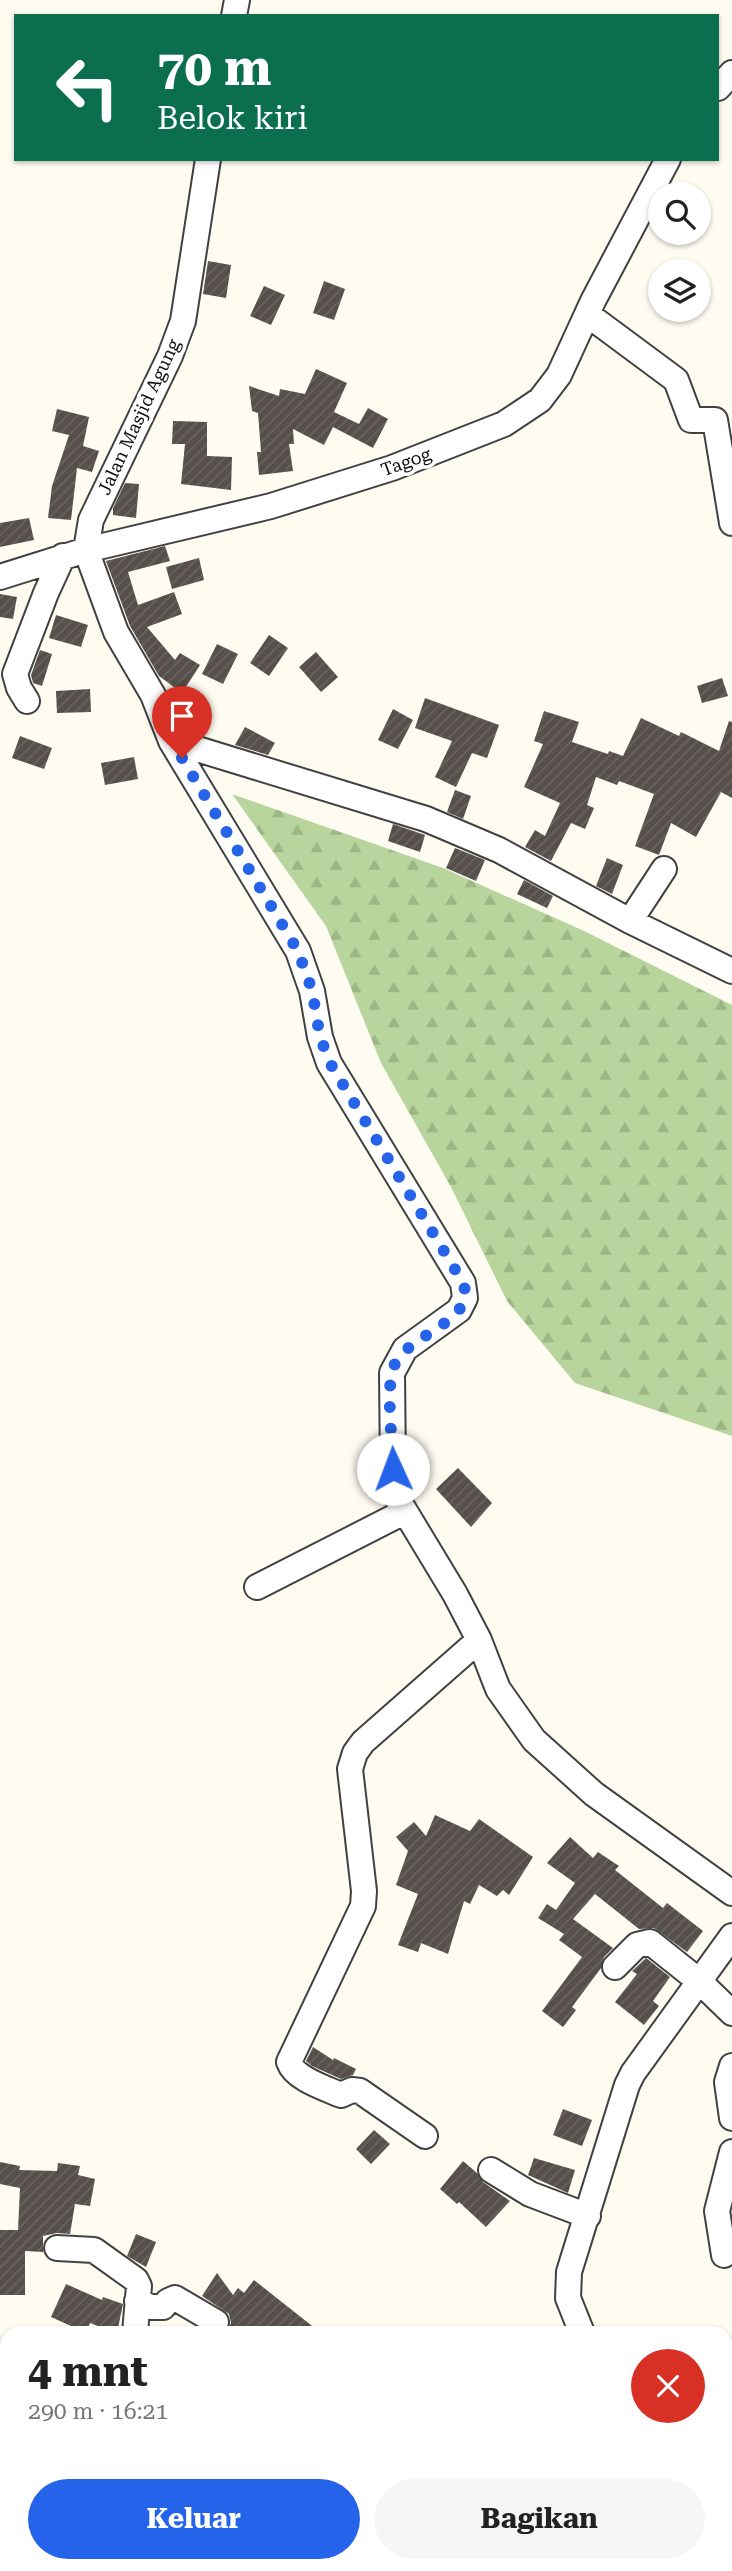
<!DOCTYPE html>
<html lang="id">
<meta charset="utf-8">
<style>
body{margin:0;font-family:"Roboto Serif",serif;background:#f6f6f6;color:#222;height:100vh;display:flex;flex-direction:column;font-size:26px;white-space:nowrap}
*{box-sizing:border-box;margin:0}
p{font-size:23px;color:#767676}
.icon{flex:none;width:38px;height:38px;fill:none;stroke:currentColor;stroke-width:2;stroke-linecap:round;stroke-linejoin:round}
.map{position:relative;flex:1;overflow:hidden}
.panel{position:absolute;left:0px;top:2326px;width:733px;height:247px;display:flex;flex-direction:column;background:#fff;border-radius:21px 21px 0 0;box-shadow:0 2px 5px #0004}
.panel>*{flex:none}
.guide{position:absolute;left:14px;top:14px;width:705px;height:147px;border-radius:0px;box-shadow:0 2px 5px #0004;background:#0b6e4f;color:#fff;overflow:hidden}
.buttons{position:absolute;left:648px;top:182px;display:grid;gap:14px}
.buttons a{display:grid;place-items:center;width:63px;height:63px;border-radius:50%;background:#fff;box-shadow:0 2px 5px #0004;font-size:35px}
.pin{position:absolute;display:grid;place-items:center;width:60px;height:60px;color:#fff;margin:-72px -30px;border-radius:50% 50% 50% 0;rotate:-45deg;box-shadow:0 0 7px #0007}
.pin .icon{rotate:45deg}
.me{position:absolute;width:77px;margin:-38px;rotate:358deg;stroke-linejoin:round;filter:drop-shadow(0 0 5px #0008)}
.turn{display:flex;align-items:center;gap:24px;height:147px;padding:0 28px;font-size:32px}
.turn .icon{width:91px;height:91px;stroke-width:2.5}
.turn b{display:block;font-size:49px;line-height:60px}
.round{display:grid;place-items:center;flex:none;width:74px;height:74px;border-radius:37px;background:#f6f6f6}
.summary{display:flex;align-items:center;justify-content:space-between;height:119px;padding:0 28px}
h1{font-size:42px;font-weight:700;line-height:52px}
.primary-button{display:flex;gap:14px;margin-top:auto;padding:14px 28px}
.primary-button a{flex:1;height:80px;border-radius:42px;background:#2563eb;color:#fff;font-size:28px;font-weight:700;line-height:80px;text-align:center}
.primary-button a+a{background:#f6f6f6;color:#222}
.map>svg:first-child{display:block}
</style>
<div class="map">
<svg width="732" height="2571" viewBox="0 0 732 2571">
<defs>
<pattern id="forest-firs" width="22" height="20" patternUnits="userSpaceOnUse" patternTransform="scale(1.75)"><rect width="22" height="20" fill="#b7d59d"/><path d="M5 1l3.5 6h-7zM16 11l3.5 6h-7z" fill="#9cb686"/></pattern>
<pattern id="building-hatch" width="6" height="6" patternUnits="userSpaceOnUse" patternTransform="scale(1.75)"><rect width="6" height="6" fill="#564f4b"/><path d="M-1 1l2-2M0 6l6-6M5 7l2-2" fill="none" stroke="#696461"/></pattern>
</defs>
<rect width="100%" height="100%" fill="#fefbf1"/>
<path fill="url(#forest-firs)" d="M 232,794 L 443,868 L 582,930 L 732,1005 L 732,1436 L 575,1383 L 507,1301 L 451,1187 L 381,1063 L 326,926 Z"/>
<path fill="url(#building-hatch)" d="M 208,261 L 231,265 L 226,298 L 203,294 Z
M 324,281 L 345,289 L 334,320 L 313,313 Z
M 264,286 L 285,295 L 271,325 L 250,316 Z
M 316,369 L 347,383 L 334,412 L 359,424 L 368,408 L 388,419 L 373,448 L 333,427 L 324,445 L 293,429 L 294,444 L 289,444 L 293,471 L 259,475 L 257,452 L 261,452 L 258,413 L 252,411 L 249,386 L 279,396 L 280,389 L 305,394 Z
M 57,409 L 89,417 L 83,446 L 99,451 L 92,472 L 77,468 L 71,520 L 48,518 L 52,486 L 69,435 L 52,431 Z
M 173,421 L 207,422 L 207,456 L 232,457 L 231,490 L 181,484 L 185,444 L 172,444 Z
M 125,483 L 139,484 L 136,518 L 113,515 L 113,508 Z
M 29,518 L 34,540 L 0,547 L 0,523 Z
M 165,546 L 170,561 L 128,572 L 138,605 L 174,592 L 182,614 L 147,627 L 175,660 L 180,653 L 200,665 L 182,693 L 159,676 L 130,626 L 106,561 Z
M 199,558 L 204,580 L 172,589 L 166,567 Z
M 0,594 L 17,597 L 13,619 L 0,617 Z
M 56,615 L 88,625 L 81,647 L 49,638 Z
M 269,635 L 288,648 L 269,676 L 250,663 Z
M 217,644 L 238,654 L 223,684 L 202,674 Z
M 40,650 L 52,654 L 42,686 L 33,683 L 31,675 Z
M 316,652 L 338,677 L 321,692 L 299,667 Z
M 722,678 L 728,696 L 702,703 L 697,686 Z
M 90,689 L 91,712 L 57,713 L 56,691 Z
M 181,698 L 203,723 L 192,732 L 182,729 L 173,705 Z
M 425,698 L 499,725 L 487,758 L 472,753 L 456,787 L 435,777 L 452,741 L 415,728 Z
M 393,709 L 413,720 L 398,749 L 378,740 Z
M 544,711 L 579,722 L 572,742 L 608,754 L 609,751 L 623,756 L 641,718 L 679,736 L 681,732 L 719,751 L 729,721 L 732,722 L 732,798 L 721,792 L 696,837 L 671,823 L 659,855 L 635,846 L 654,794 L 619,781 L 617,785 L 596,777 L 587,805 L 594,808 L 585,829 L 571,823 L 551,861 L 525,847 L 535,830 L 545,836 L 560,803 L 524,787 L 543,744 L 534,741 Z
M 245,727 L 275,743 L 268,755 L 235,745 Z
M 20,736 L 52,748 L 44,769 L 12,758 Z
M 134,757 L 138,779 L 105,785 L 101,763 Z
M 455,790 L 471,796 L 463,819 L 447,812 Z
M 393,824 L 425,835 L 420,852 L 388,841 Z
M 455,848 L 485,860 L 476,881 L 446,868 Z
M 607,858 L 623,865 L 612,894 L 596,886 Z
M 524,880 L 553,896 L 547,908 L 517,894 Z
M 458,1468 L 492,1503 L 471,1527 L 436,1489 Z
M 435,1815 L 470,1831 L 479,1819 L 533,1857 L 509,1895 L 503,1890 L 497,1896 L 479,1885 L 470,1904 L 464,1901 L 448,1954 L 421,1943 L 418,1952 L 398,1945 L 418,1894 L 396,1885 L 408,1851 L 396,1837 L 414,1822 L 426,1836 Z
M 570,1837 L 593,1858 L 598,1852 L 619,1866 L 615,1870 L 663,1908 L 667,1903 L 703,1931 L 687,1952 L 654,1928 L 639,1929 L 595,1894 L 573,1919 L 613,1948 L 604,1957 L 601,1968 L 572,2007 L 576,2010 L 563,2027 L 542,2011 L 582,1957 L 559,1940 L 564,1934 L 538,1918 L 547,1904 L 556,1910 L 575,1883 L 547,1863 Z
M 646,1958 L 670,1977 L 653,2001 L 659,2006 L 644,2025 L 615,2002 L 637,1974 L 632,1971 Z
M 313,2047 L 333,2060 L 334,2058 L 356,2069 L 353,2075 L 341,2079 L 312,2066 L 306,2061 Z
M 563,2109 L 592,2120 L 582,2146 L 553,2135 Z
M 374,2130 L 390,2144 L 371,2164 L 356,2149 Z
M 534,2158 L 575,2170 L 568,2193 L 528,2175 Z
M 463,2161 L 477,2173 L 483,2182 L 510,2201 L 486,2227 L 459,2202 L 457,2204 L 440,2189 Z
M 0,2162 L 20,2166 L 19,2170 L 57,2171 L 58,2163 L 80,2166 L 78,2175 L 95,2179 L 90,2206 L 75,2204 L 70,2234 L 57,2233 L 43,2236 L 43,2252 L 25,2251 L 25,2295 L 0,2295 L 0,2230 L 18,2230 L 20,2188 L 0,2184 Z
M 136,2234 L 156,2242 L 146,2267 L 127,2256 Z
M 217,2273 L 233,2295 L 238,2288 L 244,2293 L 254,2280 L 321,2333 L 226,2333 L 231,2323 L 229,2314 L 202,2296 Z
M 66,2284 L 102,2300 L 103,2297 L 123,2304 L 117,2333 L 90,2323 L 86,2333 L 68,2333 L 71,2326 L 51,2317 Z"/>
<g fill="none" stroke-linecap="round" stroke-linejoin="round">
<defs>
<path id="minor" d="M 234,16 L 237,0
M 718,88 L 732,73
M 208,159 L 183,321 L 170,356 L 91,520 L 86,550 L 116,632 L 153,695 L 171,741 L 298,951 L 312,991 L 320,1037 L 329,1063 L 463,1283 L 465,1298 L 459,1310 L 405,1349 L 392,1373 L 393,1469 L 397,1498 L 455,1594 L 479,1640 L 498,1689 L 534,1740 L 594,1794 L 732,1893
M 587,314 L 676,380 L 691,420 L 715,420 L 732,523
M 0,577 L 86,550 L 271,506 L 392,468 L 504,424 L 540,400 L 559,375 L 593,301 L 668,159
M 27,701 L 19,688 L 15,674 L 46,593 L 63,556
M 171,741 L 426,819 L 499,850 L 630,921 L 732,971
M 630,921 L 664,869
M 257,1587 L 404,1512
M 615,1967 L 637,1945 L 650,1942 L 699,1981 L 732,2013
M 732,2066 L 727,2082 L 732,2118
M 425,2136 L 360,2091 L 352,2090 L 341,2095 C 325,2088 295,2079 289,2062 L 363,1906 L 364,1891 L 350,1769 L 355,1753 L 363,1742 L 479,1640
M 491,2170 L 530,2194 L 588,2216
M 57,2248 L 94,2250 L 136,2280 L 139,2286 L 135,2333
M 724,2255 L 717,2211 L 732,2152
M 137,2301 L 151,2307 L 163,2307 L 168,2301 L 175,2298 L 216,2322
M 582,2333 L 568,2298 L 569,2272 L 627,2085 L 633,2073 L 732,1936
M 183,2566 L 187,2571
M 653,2571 L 655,2566"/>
</defs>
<use href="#minor" stroke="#414141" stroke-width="28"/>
<use href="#minor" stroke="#fff" stroke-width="24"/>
</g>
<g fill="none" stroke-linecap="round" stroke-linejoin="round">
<path stroke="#2563eb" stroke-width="12" stroke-dasharray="0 21.6" d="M 182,758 L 298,951 L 312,990 L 320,1037 L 330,1063 L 456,1271 C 460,1278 466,1286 465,1295 C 463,1325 406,1337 394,1366 C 385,1388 393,1443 393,1469"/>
</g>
<g text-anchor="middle" stroke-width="7" stroke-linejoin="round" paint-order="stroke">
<g font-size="18" fill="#0e0e0e" stroke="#fff">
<text transform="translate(139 417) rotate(-65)" y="6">Jalan Masjid Agung</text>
<text transform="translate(406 462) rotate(-20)" y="6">Tagog</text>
</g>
</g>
</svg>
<div class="buttons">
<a><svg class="icon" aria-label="search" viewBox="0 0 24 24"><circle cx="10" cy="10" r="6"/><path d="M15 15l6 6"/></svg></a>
<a><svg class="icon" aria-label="layers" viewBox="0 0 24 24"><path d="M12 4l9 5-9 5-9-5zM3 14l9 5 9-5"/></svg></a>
</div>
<div class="pin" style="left:182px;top:758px;background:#d93025"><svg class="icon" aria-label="arrive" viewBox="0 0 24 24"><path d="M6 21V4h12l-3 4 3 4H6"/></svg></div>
<svg class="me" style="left:393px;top:1469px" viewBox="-20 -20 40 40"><circle r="19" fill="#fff"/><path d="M0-13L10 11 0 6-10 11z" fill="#2563eb"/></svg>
<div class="guide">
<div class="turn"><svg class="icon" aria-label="left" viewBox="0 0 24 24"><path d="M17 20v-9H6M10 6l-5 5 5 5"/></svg><div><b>70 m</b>Belok kiri</div></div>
</div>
<section class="panel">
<div class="summary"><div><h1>4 mnt</h1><p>290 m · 16:21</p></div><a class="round" style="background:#d93025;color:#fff"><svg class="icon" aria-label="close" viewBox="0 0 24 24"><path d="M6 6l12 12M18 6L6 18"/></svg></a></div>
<div class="primary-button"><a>Keluar</a><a>Bagikan</a></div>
</section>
</div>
